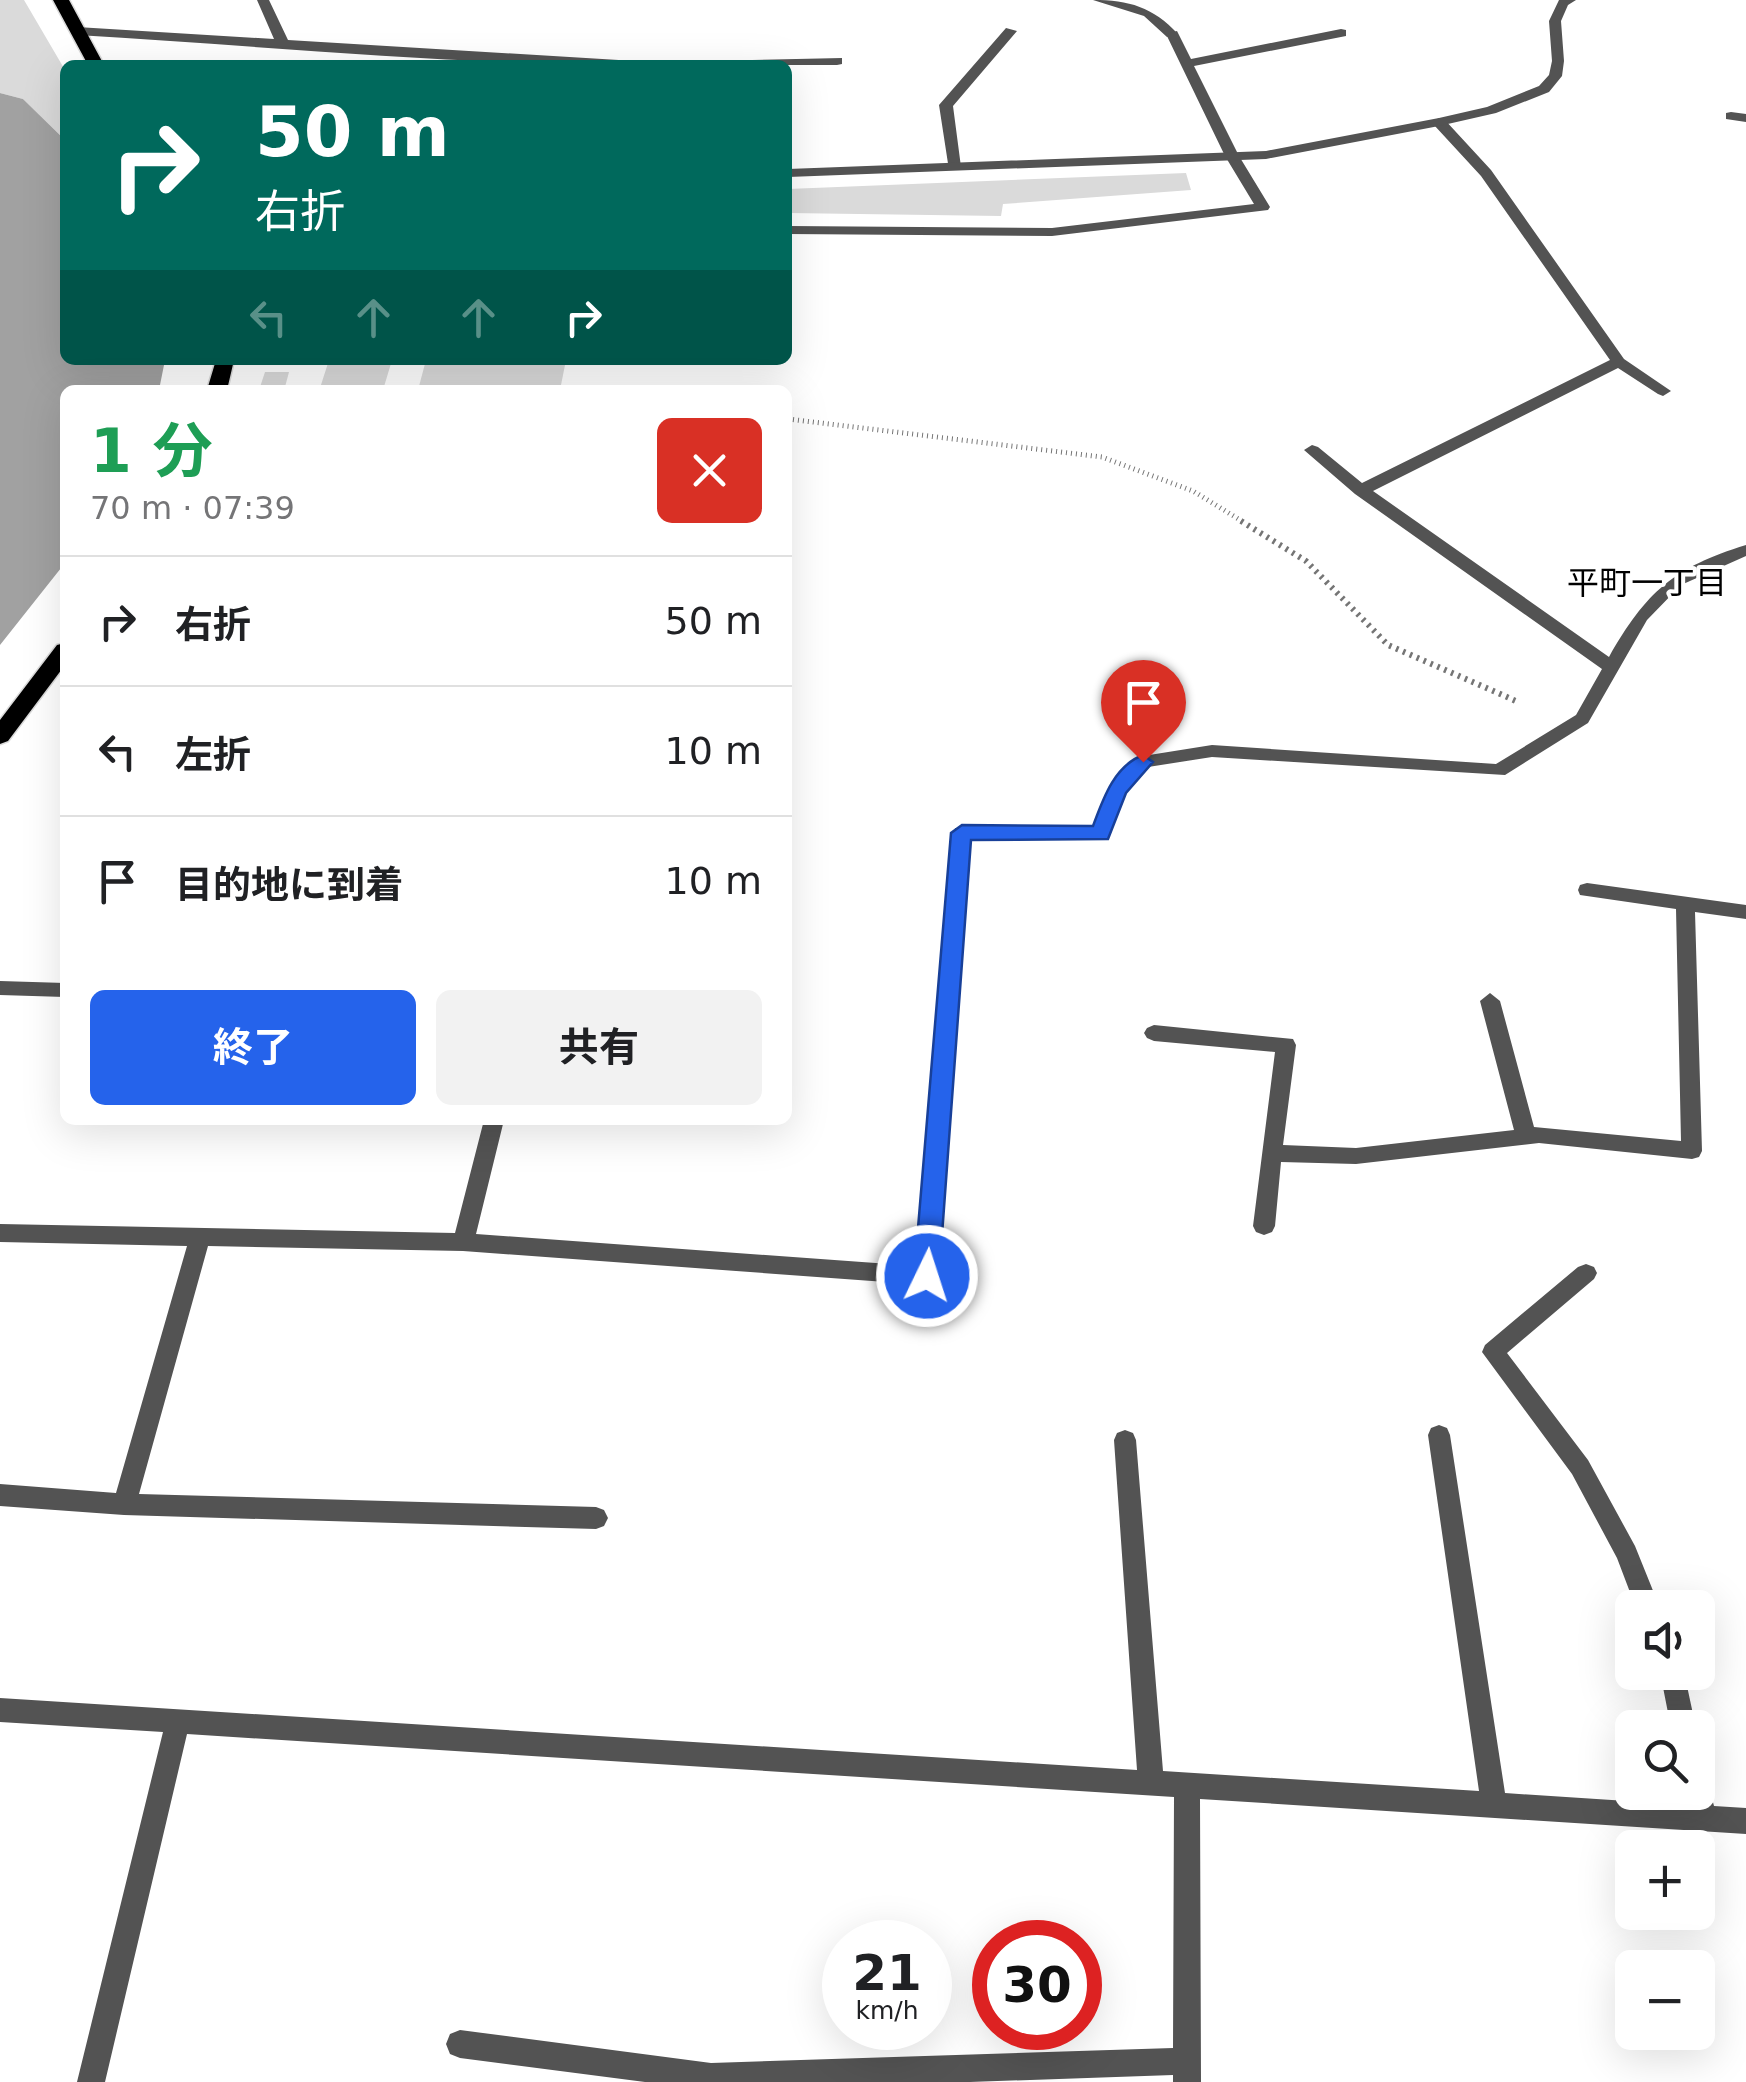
<!DOCTYPE html>
<html lang="ja">
<meta charset="utf-8">
<style>
body{margin:0;font-family:"DejaVu Sans","Noto Sans JP",sans-serif;background:#f2f2f2;color:#202124;height:100vh;display:flex;flex-direction:column;font-size:38px;white-space:nowrap}
*{box-sizing:border-box;margin:0}
p{font-size:32px;color:#757577}
.icon{flex:none;width:55px;height:55px;fill:none;stroke:currentColor;stroke-width:2;stroke-linecap:round;stroke-linejoin:round}
.map{position:relative;flex:1;overflow:hidden}
.sheet{position:absolute;left:60px;top:385px;width:732px;height:740px;display:flex;flex-direction:column;background:#fff;border-radius:15px;box-shadow:0 10px 40px #0002}
.sheet>*{flex:none}
.top-card{position:absolute;left:60px;top:60px;width:732px;height:305px;border-radius:15px;box-shadow:0 10px 40px #0002;background:#00695c;color:#fff;overflow:hidden}
.fabs{position:absolute;left:1615px;top:1590px;display:grid;gap:20px}
.fabs a{display:grid;place-items:center;width:100px;height:100px;border-radius:15px;background:#fff;box-shadow:0 10px 40px #0002;font-size:50px}
.speed{position:absolute;left:822px;top:1920px;display:flex;gap:20px;font-size:50px;font-weight:700;text-align:center}
.speed>*{display:grid;place-content:center;width:130px;height:130px;border-radius:50%;background:#fff;box-shadow:0 10px 40px #0002;line-height:1}
.speed small{font-size:25px;font-weight:400}
.speed .limit{border:15px solid #d22;background:#fff;color:#111}
.pin{position:absolute;display:grid;place-items:center;width:85px;height:85px;color:#fff;margin:-102px -42px;border-radius:50% 50% 50% 0;rotate:-45deg;box-shadow:0 0 10px #0007}
.pin .icon{rotate:45deg}
.me{position:absolute;width:110px;margin:-55px;rotate:4deg;stroke-linejoin:round;filter:drop-shadow(0 0 8px #0008)}
.turn{display:flex;align-items:center;gap:35px;height:210px;padding:0 30px;font-size:45px}
.turn .icon{width:130px;height:130px;stroke-width:2.5}
.turn b{display:block;font-size:70px;line-height:85px}
.lanes{display:flex;align-items:center;height:95px;padding:0 30px;background:#0003;justify-content:center;gap:50px;direction:ltr}
.lanes .off{opacity:.35}
.round{display:grid;place-items:center;flex:none;width:105px;height:105px;border-radius:15px;background:#f2f2f2}
.summary{display:flex;align-items:center;justify-content:space-between;height:170px;padding:0 30px}
h1{font-size:60px;font-weight:700;line-height:75px;color:#1e9e55}
.button{display:flex;gap:20px;margin-top:auto;padding:20px 30px}
.button a{flex:1;height:115px;border-radius:15px;background:#2563eb;color:#fff;font-size:40px;font-weight:700;line-height:115px;text-align:center}
.button a+a{background:#f2f2f2;color:#202124}
ul{padding:0;list-style:none}
li{display:flex;align-items:center;gap:30px;height:130px;padding:0 30px;border-top:2px solid #e0e0e0}
li div{flex:1}
li b{display:block;font-size:38px}
li em{font-style:normal}
.map>svg:first-child{display:block}
</style>
<div class="map">
<svg width="1746" height="2082" viewBox="0 0 1746 2082">
<rect width="100%" height="100%" fill="#fff"/>
<path fill="#dadada" d="M 0,0 L 24,0 L 65,70 L 65,140 L 23,99 L 0,93 Z
M 1186,173 L 1191,190 L 1003,204 L 1001,216 L 788,213 L 788,189 Z
M 329,360 L 392,360 L 383,390 L 259,390 L 265,372 L 289,372 L 285,387 L 320,388 Z
M 426,360 L 566,360 L 560,390 L 418,390 Z"/>
<path fill="#a1a1a1" d="M 0,93 L 23,99 L 65,140 L 65,360 L 165,360 L 159,390 L 65,390 L 65,563 L 0,645 Z"/>
<g fill="none" stroke-linecap="round" stroke-linejoin="round">
<defs>
<path id="primary" d="M 53,0 L 69,0 L 104,65 L 88,65 Z
M 216,360 L 234,360 L 227,390 L 207,390 Z
M 65,643 L 65,665 L 8,741 L 0,744 L 0,720 L 57,645 Z"/>
</defs>
<use href="#primary" stroke="#dbdbdb" stroke-width="3"/>
<path stroke="#757575" stroke-width="5" stroke-dasharray="1 4" stroke-linecap="butt" d="M 788,419 L 1102,457 L 1193,491 L 1245,523"/>
<path stroke="#757575" stroke-width="6" stroke-dasharray="2.5 5" stroke-linecap="butt" d="M 1241,521 L 1306,561 L 1388,645 L 1516,701"/>
<path fill="#535353" fill-rule="evenodd" d="M 1093,0 C 1129,0 1153,7 1178,34 L 1167,37 L 1144,16 Z
M 1232,152 L 1239,156 L 1270,207 L 1268,210 L 1052,236 L 788,234 L 788,226 L 1052,228 L 1254,204 L 1225,156 Z"/>
<path fill="#535353" fill-rule="evenodd" d="M 257,0 L 269,0 L 288,40 L 635,61 L 641,65 C 453,65 265,46 77,35 L 71,31 L 77,27 L 274,39 Z
M 1006,28 L 1017,31 L 953,106 L 961,167 L 949,170 L 939,105 Z
M 1341,29 L 1346,30 L 1346,36 L 1194,66 L 1239,156 L 1232,160 L 1225,156 L 1166,34 L 1177,31 L 1191,59 Z
M 842,58 L 842,64 L 837,65 L 699,65 L 705,61 Z
M 1731,112 L 1746,114 L 1746,122 L 1726,119 L 1726,113 Z
M 1439,118 L 1444,119 L 1491,170 L 1624,359 L 1671,391 L 1663,396 L 1658,394 L 1618,368 L 1373,491 L 1609,657 C 1646,592 1674,567 1746,545 L 1746,556 L 1681,585 L 1647,620 L 1588,723 L 1505,775 L 1212,757 L 1148,767 L 1125,793 L 1107,838 L 971,840 L 938,1276 L 935,1282 L 927,1285 L 463,1251 L 208,1246 L 139,1494 L 596,1507 L 604,1510 L 608,1518 L 604,1526 L 596,1529 L 124,1515 L 0,1506 L 0,1484 L 116,1493 L 187,1246 L 0,1242 L 0,1224 L 455,1233 L 484,1120 L 504,1120 L 476,1234 L 917,1266 L 955,828 L 1093,826 C 1104,800 1115,768 1143,756 L 1212,745 L 1496,764 L 1576,715 L 1602,669 L 1355,494 L 1304,450 L 1312,445 L 1318,447 L 1362,483 L 1610,360 L 1481,176 L 1434,125 L 1432,122 Z
M 1587,883 L 1746,905 L 1746,919 L 1695,912 L 1702,1151 L 1699,1157 L 1692,1159 L 1539,1143 L 1356,1164 L 1281,1162 L 1275,1226 L 1272,1232 L 1264,1235 L 1256,1232 L 1253,1226 L 1275,1052 L 1154,1041 L 1147,1038 L 1144,1033 L 1147,1028 L 1154,1025 L 1293,1039 L 1296,1045 L 1283,1145 L 1356,1148 L 1514,1130 L 1480,1001 L 1490,993 L 1500,1001 L 1534,1127 L 1681,1141 L 1676,909 L 1580,895 L 1578,890 L 1580,885 Z
M 0,981 L 65,983 L 65,997 L 0,995 Z
M 1586,1264 L 1594,1267 L 1597,1273 L 1594,1279 L 1507,1353 L 1588,1460 L 1635,1546 L 1660,1608 L 1636,1608 L 1617,1558 L 1572,1474 L 1482,1352 L 1485,1345 L 1578,1267 Z
M 1439,1425 L 1447,1428 L 1450,1435 L 1505,1793 L 1688,1805 L 1686,1792 L 1698,1792 L 1698,1776 L 1707,1780 L 1714,1806 L 1746,1808 L 1746,1834 L 1200,1799 L 1201,2082 L 1173,2082 L 1173,2075 L 970,2082 L 645,2082 L 460,2058 L 450,2054 L 446,2044 L 450,2034 L 460,2030 L 711,2063 L 1173,2048 L 1174,1797 L 187,1734 L 105,2082 L 77,2082 L 163,1732 L 0,1722 L 0,1698 L 1137,1770 L 1114,1440 L 1117,1433 L 1125,1430 L 1133,1433 L 1136,1440 L 1163,1771 L 1479,1791 L 1428,1435 L 1431,1428 Z
M 1660,1672 L 1684,1672 L 1696,1728 L 1671,1728 Z"/>
<path fill="#535353" fill-rule="evenodd" d="M 1559,0 L 1576,0 L 1568,5 L 1561,21 L 1564,61 L 1562,76 L 1549,92 L 1496,113 L 1439,126 L 1266,159 L 788,177 L 788,169 L 1266,151 L 1439,118 L 1487,107 L 1539,86 L 1549,75 L 1552,61 L 1549,21 Z"/>
<use href="#primary" fill="#000" fill-rule="evenodd"/>
</g>
<path fill="#2563eb" stroke="#184099" stroke-width="2.5" d="M 1143,755 L 1153,762 L 1126,793 L 1108,839 L 971,840 L 939,1276 L 935,1283 L 927,1286 L 918,1283 L 914,1276 L 951,833 L 962,825 L 1093,826 C 1103,799 1114,766 1143,755 Z"/>
<g text-anchor="middle" stroke-width="8" stroke-linejoin="round" paint-order="stroke">
<g font-size="32" fill="#000" stroke="#fff">
<text x="1647" y="594">平町一丁目</text>
</g>
</g>
</svg>
<div class="fabs">
<a><svg class="icon" aria-label="sound" viewBox="0 0 24 24"><path d="M4 9h4l5-4v14l-5-4H4zM17 9q2 3 0 6"/></svg></a>
<a><svg class="icon" aria-label="search" viewBox="0 0 24 24"><circle cx="10" cy="10" r="6"/><path d="M15 15l6 6"/></svg></a>
<a>+</a>
<a>−</a>
</div>
<div class="speed"><div>21<small>km/h</small></div><div class="limit">30</div></div>
<div class="pin" style="left:1143px;top:762px;background:#d93025"><svg class="icon" aria-label="arrive" viewBox="0 0 24 24"><path d="M6 21V4h12l-3 4 3 4H6"/></svg></div>
<svg class="me" style="left:927px;top:1276px" viewBox="-20 -20 40 40"><circle r="17" fill="#2563eb" stroke="#fff" stroke-width="3"/><path d="M0-11L8 9 0 5-8 9z" fill="#fff"/></svg>
<div class="top-card">
<div class="turn"><svg class="icon" aria-label="right" viewBox="0 0 24 24"><path d="M7 20v-9h11M14 6l5 5-5 5"/></svg><div><b>50 m</b>右折</div></div>
<div class="lanes"><svg class="icon off" aria-label="left" viewBox="0 0 24 24"><path d="M17 20v-9H6M10 6l-5 5 5 5"/></svg><svg class="icon off" aria-label="ahead" viewBox="0 0 24 24"><path d="M12 20V5M6 11l6-6 6 6"/></svg><svg class="icon off" aria-label="ahead" viewBox="0 0 24 24"><path d="M12 20V5M6 11l6-6 6 6"/></svg><svg class="icon" aria-label="right" viewBox="0 0 24 24"><path d="M7 20v-9h11M14 6l5 5-5 5"/></svg></div>
</div>
<section class="sheet">
<div class="summary"><div><h1>1 分</h1><p>70 m · 07:39</p></div><a class="round" style="background:#d93025;color:#fff"><svg class="icon" aria-label="close" viewBox="0 0 24 24"><path d="M6 6l12 12M18 6L6 18"/></svg></a></div>
<ul>
<li><svg class="icon" aria-label="right" viewBox="0 0 24 24"><path d="M7 20v-9h11M14 6l5 5-5 5"/></svg><div><b>右折</b></div><em>50 m</em></li>
<li><svg class="icon" aria-label="left" viewBox="0 0 24 24"><path d="M17 20v-9H6M10 6l-5 5 5 5"/></svg><div><b>左折</b></div><em>10 m</em></li>
<li><svg class="icon" aria-label="arrive" viewBox="0 0 24 24"><path d="M6 21V4h12l-3 4 3 4H6"/></svg><div><b>目的地に到着</b></div><em>10 m</em></li>
</ul>
<div class="button"><a>終了</a><a>共有</a></div>
</section>
</div>
